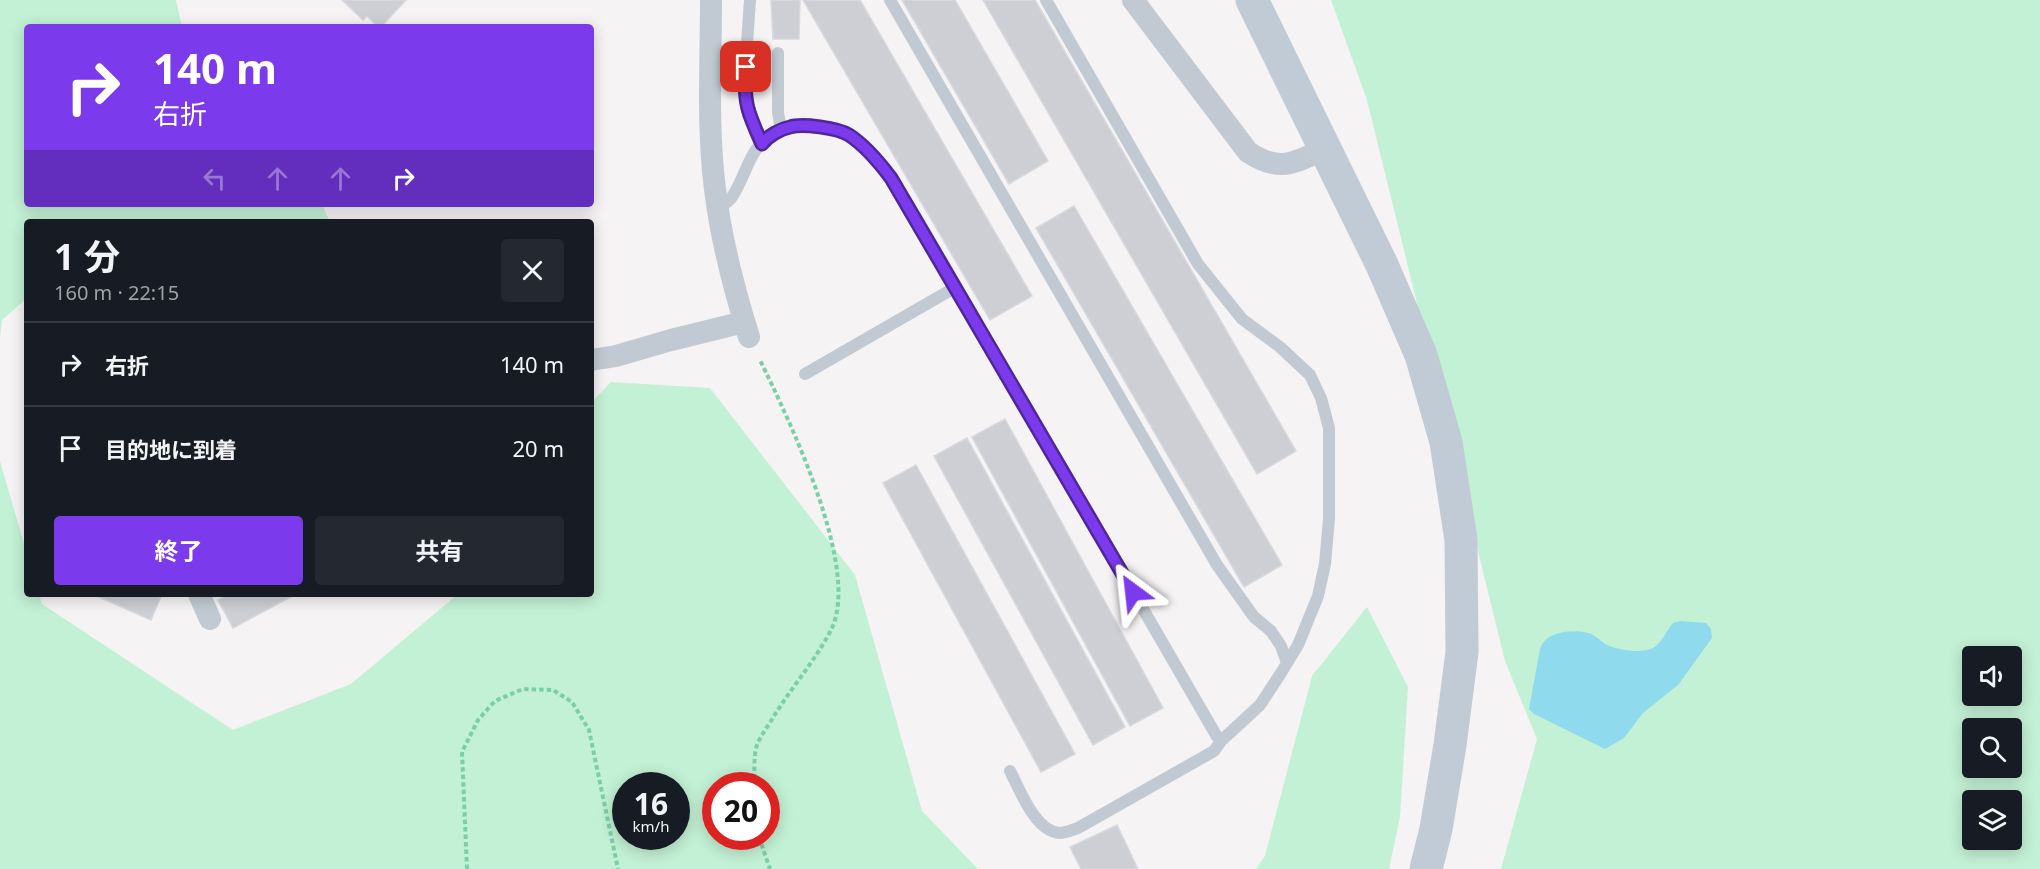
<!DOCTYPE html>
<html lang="ja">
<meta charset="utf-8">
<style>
body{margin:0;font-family:"Noto Sans","Noto Sans JP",sans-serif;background:#242831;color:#f1f3f6;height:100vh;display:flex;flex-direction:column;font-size:22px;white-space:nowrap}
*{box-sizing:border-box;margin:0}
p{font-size:20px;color:#9ea1a6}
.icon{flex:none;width:33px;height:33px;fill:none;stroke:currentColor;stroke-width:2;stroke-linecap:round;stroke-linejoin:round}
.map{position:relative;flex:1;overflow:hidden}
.panel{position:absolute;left:24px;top:219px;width:570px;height:378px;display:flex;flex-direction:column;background:#171b24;border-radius:6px;box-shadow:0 3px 15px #0003}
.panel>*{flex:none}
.hud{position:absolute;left:24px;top:24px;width:570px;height:183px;border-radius:6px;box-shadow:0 3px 15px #0003;background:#7c3aed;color:#fff;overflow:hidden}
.buttons{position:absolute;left:1962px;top:646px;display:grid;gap:12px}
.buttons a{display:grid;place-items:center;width:60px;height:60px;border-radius:6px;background:#171b24;box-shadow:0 3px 15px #0003;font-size:30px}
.speed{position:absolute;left:612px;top:772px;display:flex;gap:12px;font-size:30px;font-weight:700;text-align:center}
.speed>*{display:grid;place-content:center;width:78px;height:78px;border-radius:50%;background:#171b24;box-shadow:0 3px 15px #0003;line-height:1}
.speed small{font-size:15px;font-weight:400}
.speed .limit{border:9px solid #d22;background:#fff;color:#111}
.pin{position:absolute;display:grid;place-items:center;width:51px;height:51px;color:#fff;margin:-26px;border-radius:12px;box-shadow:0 3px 9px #0006}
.me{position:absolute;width:66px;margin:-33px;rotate:330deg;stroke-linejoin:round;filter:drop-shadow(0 0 4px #0008)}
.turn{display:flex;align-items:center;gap:21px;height:126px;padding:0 30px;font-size:27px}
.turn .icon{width:78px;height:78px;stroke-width:2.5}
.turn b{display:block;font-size:42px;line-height:51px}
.lanes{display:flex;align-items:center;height:57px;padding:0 30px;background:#0003;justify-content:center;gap:30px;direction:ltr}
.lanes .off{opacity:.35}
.round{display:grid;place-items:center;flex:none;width:63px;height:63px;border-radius:6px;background:#242831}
.summary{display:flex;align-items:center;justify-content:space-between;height:102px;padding:0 30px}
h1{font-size:36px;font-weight:700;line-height:45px}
.cta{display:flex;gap:12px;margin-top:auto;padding:12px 30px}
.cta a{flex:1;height:69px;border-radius:6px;background:#7c3aed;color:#fff;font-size:24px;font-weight:700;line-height:69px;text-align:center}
.cta a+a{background:#242831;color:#f1f3f6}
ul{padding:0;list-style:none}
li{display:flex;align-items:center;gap:18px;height:84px;padding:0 30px;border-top:2px solid #363941}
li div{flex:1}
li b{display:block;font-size:22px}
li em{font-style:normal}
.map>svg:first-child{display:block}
</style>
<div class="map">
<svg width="2040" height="869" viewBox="0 0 2040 869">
<rect width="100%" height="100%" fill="#f5f3f3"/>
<path fill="#c3f1d5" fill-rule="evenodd" d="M 0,0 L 176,0 L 182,27 L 27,27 L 27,204 L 322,204 L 330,222 L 27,222 L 27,298 L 2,320 L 0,337 Z
M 1331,0 L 2040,0 L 2040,869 L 1501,869 L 1537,739 L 1505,661 L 1367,100 ZM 1972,657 L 2012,657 L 2012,696 L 1972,696 ZM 1972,729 L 2012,729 L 2012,768 L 1972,768 ZM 1972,801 L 2012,801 L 2012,840 L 1972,840 Z
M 611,382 L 710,388 L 855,575 L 922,811 L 978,869 L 0,869 L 0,461 L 27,554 L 27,594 L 39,594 L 42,604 L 233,730 L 351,684 L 458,594 L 591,594 L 591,403 ZM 626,786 L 676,786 L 676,837 L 626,837 ZM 716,786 L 766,786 L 766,837 L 716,837 Z
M 1367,607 L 1408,687 L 1400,817 L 1389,869 L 1256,869 L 1265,856 L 1312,676 Z"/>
<path fill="#90daee" d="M 1680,621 L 1706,623 L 1711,629 L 1712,638 L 1678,685 L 1643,713 L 1624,738 L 1605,749 L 1534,714 L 1529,709 L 1540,649 C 1546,631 1572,629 1588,633 C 1595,634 1601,642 1607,645 C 1618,650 1642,654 1653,648 C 1662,643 1666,631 1673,623 Z"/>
<path fill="#cdcfd5" stroke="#d7d9de" stroke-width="1.5" d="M 342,0 L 406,0 L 381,27 L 378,27 L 367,16 L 363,20 Z
M 771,0 L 800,0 L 799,39 L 773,39 Z
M 803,0 L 860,0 L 1032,296 L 990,320 Z
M 902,0 L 955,0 L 1048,161 L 1009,184 Z
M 983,0 L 1035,0 L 1296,451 L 1257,474 Z
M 1074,206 L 1282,565 L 1244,587 L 1036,228 Z
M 1005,419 L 1163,708 L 1130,726 L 972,437 Z
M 967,438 L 1125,727 L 1093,745 L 934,456 Z
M 916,465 L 1075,754 L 1041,772 L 883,483 Z
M 92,594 L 162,594 L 151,620 Z
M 229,594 L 296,594 L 233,628 L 218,600 Z
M 1117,825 L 1138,869 L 1081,869 L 1070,847 Z"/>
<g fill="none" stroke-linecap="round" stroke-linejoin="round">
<path stroke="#7ad0a6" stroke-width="4" stroke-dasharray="4.5 3" stroke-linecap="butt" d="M 754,786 C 755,774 753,757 757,745 C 760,737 766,729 771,721 C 789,690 814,663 831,630 C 862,569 788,418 760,360
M 759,837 L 770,869
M 467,869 L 462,752 L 478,720 L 495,701 L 523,689 L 553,690 L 572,702 L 589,730 L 618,869"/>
<path stroke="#c1cad2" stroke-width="12" d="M 750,0 L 744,88 L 748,115 L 762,144
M 890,0 L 1217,565 L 1254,617 L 1271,631 L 1281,646 L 1287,663
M 778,53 L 778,112 L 781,131
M 718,209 C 723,205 729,202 732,197 C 745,178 748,153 767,138 C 780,128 795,126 810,127 C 822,128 836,129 847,134 C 876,147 902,195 919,222 L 1216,735 L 1221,741
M 805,374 L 956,287
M 1010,771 C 1020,790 1035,831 1059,833 C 1066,833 1072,830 1078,828 L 1214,751 L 1221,741 L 1260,705 L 1281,673 L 1298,645 L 1318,596 L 1325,564 L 1329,519 L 1329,428 L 1321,398 L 1310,375 L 1280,347 L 1242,319 L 1198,264 L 1046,0"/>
<path stroke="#c1cad2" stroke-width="22" d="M 711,0 C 711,63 707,127 715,189 C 721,240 734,289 749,337
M 1133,0 L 1248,152 C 1280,173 1293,163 1325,149
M 591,360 L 616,356 L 671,340 L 744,322
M 199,594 L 210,619"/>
<path stroke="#c1cbd6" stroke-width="33" d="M 1252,0 L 1382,265 L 1421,355 L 1446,442 L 1461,540 L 1462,652 L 1450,745 L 1436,829 L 1426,869"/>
</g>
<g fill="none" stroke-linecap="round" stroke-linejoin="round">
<defs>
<path id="route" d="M 746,67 C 743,102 748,113 762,144 C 768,136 780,129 790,127 C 802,123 838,128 849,135 C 866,146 879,162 891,178 L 1133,592"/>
</defs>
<use href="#route" stroke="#51269a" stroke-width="15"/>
<use href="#route" stroke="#7c3aed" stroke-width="10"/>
</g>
</svg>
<div class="buttons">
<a><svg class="icon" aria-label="sound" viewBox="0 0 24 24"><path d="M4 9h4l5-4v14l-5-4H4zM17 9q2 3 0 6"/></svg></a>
<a><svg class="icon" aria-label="search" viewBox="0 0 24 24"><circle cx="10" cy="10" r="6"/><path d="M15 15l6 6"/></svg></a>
<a><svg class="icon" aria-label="layers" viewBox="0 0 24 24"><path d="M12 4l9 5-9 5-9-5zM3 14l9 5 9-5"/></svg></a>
</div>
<div class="speed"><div>16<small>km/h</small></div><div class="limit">20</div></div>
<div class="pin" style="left:746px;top:67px;background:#d93025"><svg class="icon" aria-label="arrive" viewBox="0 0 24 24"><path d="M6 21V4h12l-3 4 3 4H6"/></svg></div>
<svg class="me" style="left:1133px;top:592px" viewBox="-20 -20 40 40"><path d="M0-17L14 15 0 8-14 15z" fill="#7c3aed" stroke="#fff" stroke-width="4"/></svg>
<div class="hud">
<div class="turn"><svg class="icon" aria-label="right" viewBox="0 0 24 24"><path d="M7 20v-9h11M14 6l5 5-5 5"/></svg><div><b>140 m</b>右折</div></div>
<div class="lanes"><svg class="icon off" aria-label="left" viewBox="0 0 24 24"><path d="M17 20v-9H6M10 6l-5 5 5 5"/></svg><svg class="icon off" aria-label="ahead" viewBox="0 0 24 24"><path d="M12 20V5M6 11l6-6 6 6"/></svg><svg class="icon off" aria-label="ahead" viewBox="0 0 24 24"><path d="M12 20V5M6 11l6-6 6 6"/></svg><svg class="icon" aria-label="right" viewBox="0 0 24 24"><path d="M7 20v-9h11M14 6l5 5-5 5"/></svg></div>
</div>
<section class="panel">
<div class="summary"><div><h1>1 分</h1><p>160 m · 22:15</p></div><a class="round"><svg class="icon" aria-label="close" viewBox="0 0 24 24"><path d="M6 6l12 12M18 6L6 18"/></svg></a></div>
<ul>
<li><svg class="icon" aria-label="right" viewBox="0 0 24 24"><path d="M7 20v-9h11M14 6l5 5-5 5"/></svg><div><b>右折</b></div><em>140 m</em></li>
<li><svg class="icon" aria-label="arrive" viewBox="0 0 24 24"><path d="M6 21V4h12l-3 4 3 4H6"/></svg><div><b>目的地に到着</b></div><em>20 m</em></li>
</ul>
<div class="cta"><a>終了</a><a>共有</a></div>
</section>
</div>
